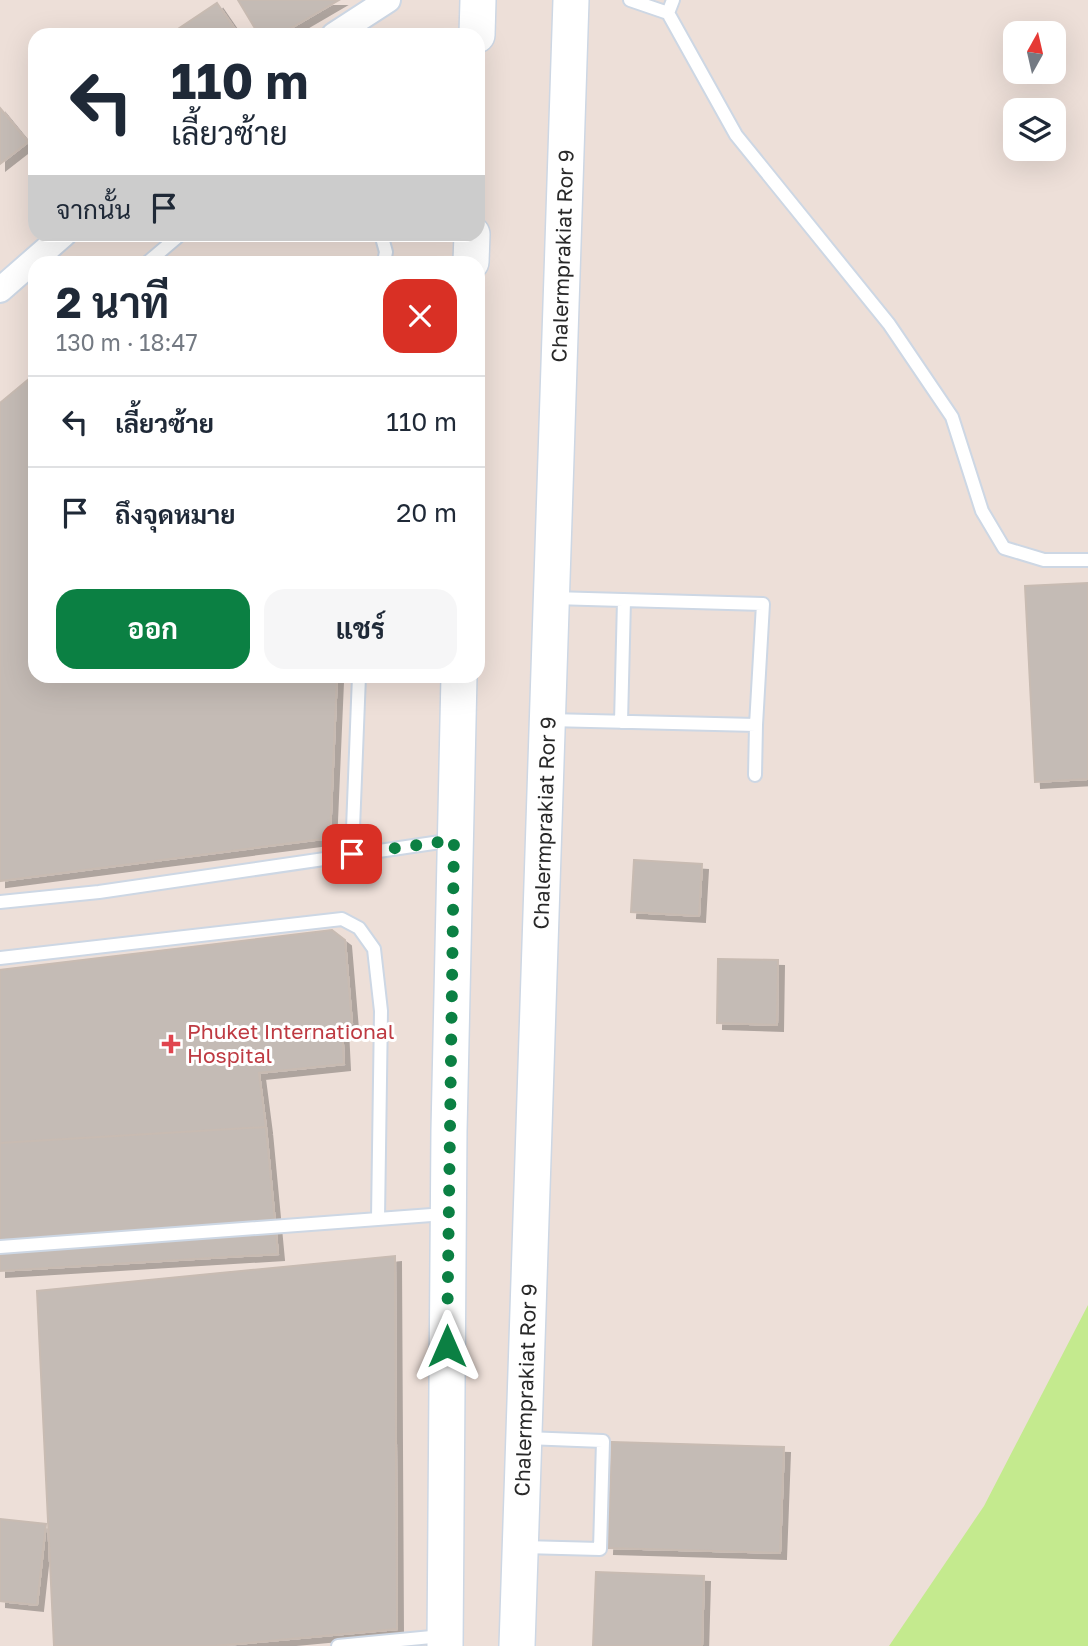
<!DOCTYPE html>
<html lang="th">
<meta charset="utf-8">
<style>
body{margin:0;font-family:"Golos Text",Sarabun,sans-serif;background:#f6f6f7;color:#1f2937;height:100vh;display:flex;flex-direction:column;font-size:26px;white-space:nowrap}
*{box-sizing:border-box;margin:0}
p{font-size:23px;color:#747a83}
.icon{flex:none;width:38px;height:38px;fill:none;stroke:currentColor;stroke-width:2;stroke-linecap:round;stroke-linejoin:round}
.map{position:relative;flex:1;overflow:hidden}
.drawer{position:absolute;left:28px;top:256px;width:457px;height:427px;display:flex;flex-direction:column;background:#fff;border-radius:21px;box-shadow:0 7px 28px #0002}
.drawer>*{flex:none}
.banner{position:absolute;left:28px;top:28px;width:457px;height:214px;border-radius:21px;box-shadow:0 7px 28px #0002;background:#fff;color:#1f2937;overflow:hidden}
.needle{width:46px;rotate:8deg}
.controls{position:absolute;left:1003px;top:21px;display:grid;gap:14px}
.controls a{display:grid;place-items:center;width:63px;height:63px;border-radius:14px;background:#fff;box-shadow:0 7px 28px #0002;font-size:35px}
.pin{position:absolute;display:grid;place-items:center;width:60px;height:60px;color:#fff;margin:-30px;border-radius:14px;box-shadow:0 4px 10px #0006}
.me{position:absolute;width:77px;margin:-38px;rotate:0deg;stroke-linejoin:round;filter:drop-shadow(0 0 5px #0008)}
.turn{display:flex;align-items:center;gap:24px;height:147px;padding:0 28px;font-size:32px}
.turn .icon{width:91px;height:91px;stroke-width:2.5}
.turn b{display:block;font-size:49px;line-height:60px}
.then{display:flex;align-items:center;height:66px;padding:0 28px;background:#0003;gap:14px;font-size:26px}
.round{display:grid;place-items:center;flex:none;width:74px;height:74px;border-radius:21px;background:#f6f6f7}
.head{display:flex;align-items:center;justify-content:space-between;height:119px;padding:0 28px}
h1{font-size:42px;font-weight:700;line-height:52px}
.action{display:flex;gap:14px;margin-top:auto;padding:14px 28px}
.action a{flex:1;height:80px;border-radius:21px;background:#0b8043;color:#fff;font-size:28px;font-weight:700;line-height:80px;text-align:center}
.action a+a{background:#f6f6f7;color:#1f2937}
ul{padding:0;list-style:none}
li{display:flex;align-items:center;gap:21px;height:91px;padding:0 28px;border-top:2px solid #e0e1e3}
li div{flex:1}
li b{display:block;font-size:26px}
li em{font-style:normal}
.map>svg:first-child{display:block}
</style>
<div class="map">
<svg width="1088" height="1646" viewBox="0 0 1088 1646">
<defs>
<filter id="shadow"><feDropShadow dx="6" dy="6" stdDeviation="0" flood-color="#0004"/></filter>
</defs>
<rect width="100%" height="100%" fill="#eddfd8"/>
<path fill="#c4ea8e" d="M 1088,1305 L 1088,1646 L 889,1646 L 984,1506 Z"/>
<path fill="#c4bbb5" stroke="#c8bbb2" stroke-width="2" filter="url(#shadow)" d="M 238,0 L 339,0 L 279,35 L 259,35 Z
M 217,3 L 239,35 L 169,35 Z
M 0,108 L 28,142 L 0,164 Z
M 35,374 L 35,676 L 337,676 L 330,838 L 0,881 L 0,403 Z
M 1088,583 L 1088,779 L 1035,782 L 1025,586 Z
M 634,860 L 702,864 L 699,916 L 631,912 Z
M 332,930 L 345,940 L 352,1023 L 342,1024 L 344,1064 L 259,1073 L 266,1127 L 0,1143 L 0,970 Z
M 718,959 L 778,960 L 777,1025 L 717,1023 Z
M 266,1127 L 278,1254 L 0,1271 L 0,1143 Z
M 395,1256 L 397,1629 L 215,1646 L 54,1646 L 37,1291 Z
M 612,1442 L 784,1447 L 780,1553 L 608,1548 Z
M 0,1519 L 46,1524 L 37,1605 L 0,1601 Z
M 596,1572 L 704,1576 L 702,1646 L 593,1646 Z"/>
<g fill="none" stroke-linecap="round" stroke-linejoin="round">
<defs>
<path id="service" d="M 630,0 L 668,13 L 673,0
M 668,13 L 736,135 L 889,324 L 952,417 L 982,511 L 1004,548 L 1044,560 L 1088,560
M 381,234 L 386,252 L 384,262
M 148,262 L 181,234
M 549,720 L 756,725 L 763,604 L 553,598
M 621,722 L 624,600
M 755,775 L 756,725
M 352,854 L 359,676
M 0,902 L 99,892 L 454,840
M 0,958 L 342,919 L 359,928 L 374,949 L 381,1011 L 378,1219
M 0,1247 L 445,1214
M 523,1547 L 600,1549 L 603,1441 L 526,1438
M 338,1646 L 442,1636"/>
<path id="minor" d="M 334,35 L 388,0
M 0,290 L 64,234"/>
<path id="secondary" d="M 477,35 L 478,0
M 471,262 L 472,234
M 445,1646 L 449,1131 L 459,676
M 517,1646 L 571,0"/>
</defs>
<use href="#service" stroke="#cdd7e4" stroke-width="16"/>
<use href="#minor" stroke="#cdd7e4" stroke-width="28"/>
<use href="#secondary" stroke="#cdd7e4" stroke-width="38"/>
<use href="#service" stroke="#fff" stroke-width="12"/>
<use href="#minor" stroke="#fff" stroke-width="24"/>
<use href="#secondary" stroke="#fff" stroke-width="35"/>
</g>
<g fill="none" stroke-linecap="round" stroke-linejoin="round">
<path stroke="#0b8043" stroke-width="12" stroke-dasharray="0 21.6" d="M 352,854 L 454,840 L 447,1346"/>
</g>
<path fill="#e0444e" stroke="#fff" stroke-width="2.5" d="M167.5 1033.5h7v7h7v7h-7v7h-7v-7h-7v-7h7z"/>
<g text-anchor="middle" stroke-width="6" stroke-linejoin="round" paint-order="stroke">
<g font-size="21" fill="#292929" stroke="#fff">
<text transform="translate(563 256) rotate(-88)" y="7">Chalermprakiat Ror 9</text>
<text transform="translate(545 823) rotate(-88)" y="7">Chalermprakiat Ror 9</text>
<text transform="translate(526 1390) rotate(-88)" y="7">Chalermprakiat Ror 9</text>
</g>
<g font-size="21" fill="#be3a42" stroke="#fff" text-anchor="start">
<text x="187" y="1039">Phuket International<tspan x="187" dy="24">Hospital</tspan></text>
</g>
</g>
</svg>
<div class="controls">
<a><svg class="needle" viewBox="-14 -14 28 28"><path d="M0-13l5 13h-10z" fill="#e53935"/><path d="M0 13l5-13h-10z" fill="#747a83"/></svg></a>
<a><svg class="icon" aria-label="layers" viewBox="0 0 24 24"><path d="M12 4l9 5-9 5-9-5zM3 14l9 5 9-5"/></svg></a>
</div>
<div class="pin" style="left:352px;top:854px;background:#d93025"><svg class="icon" aria-label="arrive" viewBox="0 0 24 24"><path d="M6 21V4h12l-3 4 3 4H6"/></svg></div>
<svg class="me" style="left:447px;top:1346px" viewBox="-20 -20 40 40"><path d="M0-17L14 15 0 8-14 15z" fill="#0b8043" stroke="#fff" stroke-width="4"/></svg>
<div class="banner">
<div class="turn"><svg class="icon" aria-label="left" viewBox="0 0 24 24"><path d="M17 20v-9H6M10 6l-5 5 5 5"/></svg><div><b>110 m</b>เลี้ยวซ้าย</div></div>
<div class="then">จากนั้น<svg class="icon" aria-label="arrive" viewBox="0 0 24 24"><path d="M6 21V4h12l-3 4 3 4H6"/></svg></div>
</div>
<section class="drawer">
<div class="head"><div><h1>2 นาที</h1><p>130 m · 18:47</p></div><a class="round" style="background:#d93025;color:#fff"><svg class="icon" aria-label="close" viewBox="0 0 24 24"><path d="M6 6l12 12M18 6L6 18"/></svg></a></div>
<ul>
<li><svg class="icon" aria-label="left" viewBox="0 0 24 24"><path d="M17 20v-9H6M10 6l-5 5 5 5"/></svg><div><b>เลี้ยวซ้าย</b></div><em>110 m</em></li>
<li><svg class="icon" aria-label="arrive" viewBox="0 0 24 24"><path d="M6 21V4h12l-3 4 3 4H6"/></svg><div><b>ถึงจุดหมาย</b></div><em>20 m</em></li>
</ul>
<div class="action"><a>ออก</a><a>แชร์</a></div>
</section>
</div>
